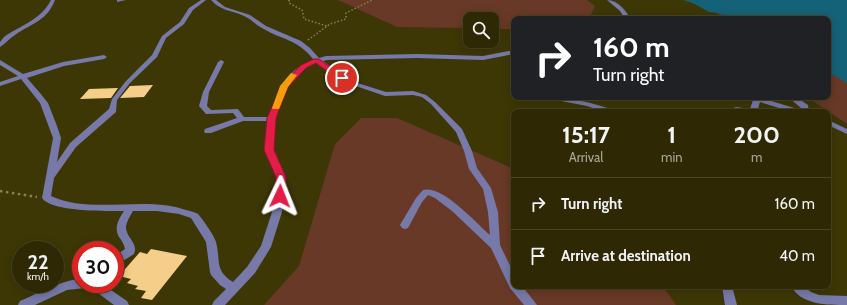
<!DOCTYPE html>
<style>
body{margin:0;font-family:Cabin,sans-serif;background:#3a3513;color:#f1f3f6;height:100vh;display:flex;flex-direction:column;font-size:15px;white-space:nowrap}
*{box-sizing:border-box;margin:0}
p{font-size:13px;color:#a7a69a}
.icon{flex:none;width:22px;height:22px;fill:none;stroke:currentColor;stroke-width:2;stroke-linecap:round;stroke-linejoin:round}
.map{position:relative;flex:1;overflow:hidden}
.details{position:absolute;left:511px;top:109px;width:320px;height:180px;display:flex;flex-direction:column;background:#2e2904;border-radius:8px;box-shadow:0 2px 10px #0003,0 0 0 1px #494526}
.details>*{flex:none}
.guide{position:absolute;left:511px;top:16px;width:320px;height:84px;border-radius:8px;box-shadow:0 2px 10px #0003,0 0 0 1px #494526;background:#202124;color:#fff;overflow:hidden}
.tools{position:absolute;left:463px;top:12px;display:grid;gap:8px}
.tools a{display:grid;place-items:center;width:36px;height:36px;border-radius:8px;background:#2e2904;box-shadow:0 2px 10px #0003,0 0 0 1px #494526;font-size:20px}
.speed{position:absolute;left:12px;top:241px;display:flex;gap:8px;font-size:20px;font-weight:700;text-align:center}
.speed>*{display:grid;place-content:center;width:52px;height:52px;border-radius:50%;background:#2e2904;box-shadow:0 2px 10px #0003,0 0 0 1px #494526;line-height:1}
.speed small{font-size:10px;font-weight:400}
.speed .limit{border:6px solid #d22;background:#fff;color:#111}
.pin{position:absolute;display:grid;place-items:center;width:34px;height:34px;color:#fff;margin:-17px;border:2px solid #fff;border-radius:50%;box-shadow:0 1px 4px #0007}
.me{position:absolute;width:44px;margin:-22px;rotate:2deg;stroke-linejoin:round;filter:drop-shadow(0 0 3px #0008)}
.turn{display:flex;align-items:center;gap:14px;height:84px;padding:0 16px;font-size:18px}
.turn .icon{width:52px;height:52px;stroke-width:2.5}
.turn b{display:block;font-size:28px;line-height:34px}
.eta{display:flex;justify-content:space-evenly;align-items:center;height:68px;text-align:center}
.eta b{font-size:24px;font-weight:700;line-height:28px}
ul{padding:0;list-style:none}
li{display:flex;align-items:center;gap:12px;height:52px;padding:0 16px;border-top:1px solid #494526}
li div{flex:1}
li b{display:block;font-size:15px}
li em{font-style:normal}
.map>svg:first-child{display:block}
</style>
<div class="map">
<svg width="847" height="305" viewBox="0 0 847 305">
<rect width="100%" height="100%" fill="#3d3706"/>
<path fill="#683926" d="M 338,0 L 587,0 L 595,6 L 590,17 L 584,19 L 514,19 L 514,29 L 492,29 L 492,19 L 470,19 L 470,28 L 397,27 Z
M 685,0 L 847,0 L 847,124 L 807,97 L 828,97 L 828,19 L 730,19 Z
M 361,118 L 397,118 L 514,169 L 514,286 L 663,286 L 676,305 L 264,305 L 299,266 L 335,144 Z"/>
<path fill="#146278" d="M 683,0 L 847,0 L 847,83 L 828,72 L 828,19 L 733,19 L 718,13 L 709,12 L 693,3 Z"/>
<path fill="#f5cf89" d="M 153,85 L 144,97 L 120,98 L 130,86 Z
M 118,88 L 111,98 L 80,99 L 89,89 Z
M 151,249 L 187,256 L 152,300 L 141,298 L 146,291 L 135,289 L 138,286 L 127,283 L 131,279 L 119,276 L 140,252 L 147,254 Z"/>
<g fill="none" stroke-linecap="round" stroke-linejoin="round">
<path stroke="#878254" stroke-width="1.5" stroke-dasharray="1.5 2" stroke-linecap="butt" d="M 289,0 L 289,3 L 302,10 L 304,19 L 327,26
M 308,40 L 330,24 L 346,19 L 346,13 L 372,0"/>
<path stroke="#878254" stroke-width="2.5" stroke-dasharray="2.5 3.5" stroke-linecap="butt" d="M 0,191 L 37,197"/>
<path fill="#7779a8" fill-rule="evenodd" d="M 51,0 L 55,0 C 47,21 32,23 15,35 C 10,38 5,44 0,47 L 0,42 L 4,37 C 21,25 41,20 51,0 Z
M 117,0 L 126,0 L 117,2 Z
M 201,0 L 206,0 L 193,10 L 184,24 L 166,38 L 157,57 L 130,83 L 117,100 L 116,112 L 76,147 L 54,178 L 51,196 C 92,215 145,195 186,210 C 190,211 195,212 198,214 C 202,218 215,237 216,242 C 221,261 214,270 233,282 L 247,267 L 261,246 L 272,212 L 277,177 L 265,150 L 268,121 L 243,121 L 211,133 L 205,133 L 204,131 L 205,129 L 237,118 L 233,113 L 206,114 L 199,106 L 203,92 L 218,62 L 221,60 L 223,61 L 224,62 L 209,92 L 207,106 L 211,110 L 238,109 L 244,117 L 269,117 C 279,91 285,69 314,60 C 296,38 284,41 262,28 C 256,25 252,20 246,17 C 233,10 222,12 211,0 L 216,0 L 225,7 L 250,15 L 266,26 L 301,41 L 310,48 L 319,58 L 326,56 L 417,54 L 483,56 L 514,50 L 514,54 L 483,60 L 417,58 L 327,60 L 323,61 L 351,81 L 386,92 L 413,91 L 426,95 L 435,102 L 462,129 L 472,151 L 477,168 L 491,188 L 498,212 L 500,245 L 514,274 L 514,286 L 522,286 L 537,305 L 524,305 L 510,288 L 491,248 L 452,211 L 435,198 L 428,195 L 422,202 L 408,228 L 405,229 L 402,228 L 400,225 L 416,198 L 423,190 C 442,184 476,223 490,235 L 488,212 L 483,189 L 469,169 L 464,151 L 456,132 L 431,104 L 422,97 L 413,95 L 385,96 L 347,83 L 317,63 L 309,65 L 296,75 L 287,86 L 276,119 L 273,150 L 285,177 L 282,212 L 271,247 L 255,273 L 225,305 L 212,305 L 214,301 L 226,289 L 220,285 L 211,275 L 210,272 L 206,242 L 191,218 L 179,214 L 157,211 L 133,211 C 130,216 127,221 126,226 C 125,237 139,243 134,254 L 115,266 L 115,256 L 125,249 C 124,244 122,241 119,237 C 114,228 118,220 124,211 C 107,211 51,212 42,198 L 53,138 L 40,103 L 21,79 L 0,86 L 0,82 L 18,76 L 0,65 L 0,60 L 23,74 L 63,62 L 104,55 L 107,57 L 104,59 L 64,66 L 27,78 L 40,93 L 48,103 L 57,126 L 61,138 L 57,162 L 70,143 L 109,109 L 112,99 L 126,81 L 152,55 L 162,36 L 180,22 L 189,8 Z
M 607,0 C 618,0 625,10 631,19 L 625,19 L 620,11 Z
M 548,97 C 571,97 592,103 614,110 L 615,112 L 604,112 L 587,106 L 551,99 Z
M 688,97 L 694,97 L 694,99 L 691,101 L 689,100 Z
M 748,97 L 758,97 L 801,110 L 801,108 L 788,97 L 796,97 L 808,105 L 809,112 L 792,112 L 760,102 L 757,112 L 725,112 L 736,107 L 750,109 L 753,100 Z
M 828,120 L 847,129 L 847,134 L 828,125 Z
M 77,279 L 81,279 L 81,284 L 102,284 L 127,301 L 129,305 L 114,305 L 98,293 L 85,288 L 67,290 L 35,305 L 18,305 L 20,301 C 39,293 56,283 77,279 Z
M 722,286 L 732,286 L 737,305 L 725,305 Z
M 791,286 L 803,286 L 811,292 L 819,295 L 847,296 L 847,305 C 827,305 801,305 791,286 Z"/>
</g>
<path fill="#e11d48" stroke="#92132f" d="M 314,59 L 319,59 L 346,78 L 339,80 L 316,63 L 306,68 L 288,87 L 276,118 L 274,150 L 286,177 L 286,196 L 280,200 L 275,196 L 276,177 L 264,150 L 267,118 L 282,85 L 301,65 Z"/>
<path fill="#f59e0b" d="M 291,73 L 297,75 L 288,87 L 279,109 L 273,109 L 272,108 L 280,86 Z"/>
</svg>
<div class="tools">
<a><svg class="icon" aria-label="search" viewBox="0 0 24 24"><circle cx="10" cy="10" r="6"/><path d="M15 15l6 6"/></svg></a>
</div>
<div class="speed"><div>22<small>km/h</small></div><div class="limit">30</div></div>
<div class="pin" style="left:342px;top:78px;background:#d93025"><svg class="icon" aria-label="arrive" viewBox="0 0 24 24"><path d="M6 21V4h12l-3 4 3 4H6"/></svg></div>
<svg class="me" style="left:280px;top:196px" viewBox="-20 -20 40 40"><path d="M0-17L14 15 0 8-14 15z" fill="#e11d48" stroke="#fff" stroke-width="4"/></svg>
<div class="guide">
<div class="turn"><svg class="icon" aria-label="right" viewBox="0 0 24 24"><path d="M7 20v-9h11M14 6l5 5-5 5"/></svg><div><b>160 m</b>Turn right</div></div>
</div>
<section class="details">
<div class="eta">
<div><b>15:17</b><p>Arrival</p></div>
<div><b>1</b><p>min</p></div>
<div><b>200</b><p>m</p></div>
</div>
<ul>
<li><svg class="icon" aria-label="right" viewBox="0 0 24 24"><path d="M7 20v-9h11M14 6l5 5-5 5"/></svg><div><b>Turn right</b></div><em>160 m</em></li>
<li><svg class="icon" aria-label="arrive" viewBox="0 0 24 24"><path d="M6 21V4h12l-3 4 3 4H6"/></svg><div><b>Arrive at destination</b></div><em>40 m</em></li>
</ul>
</section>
</div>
